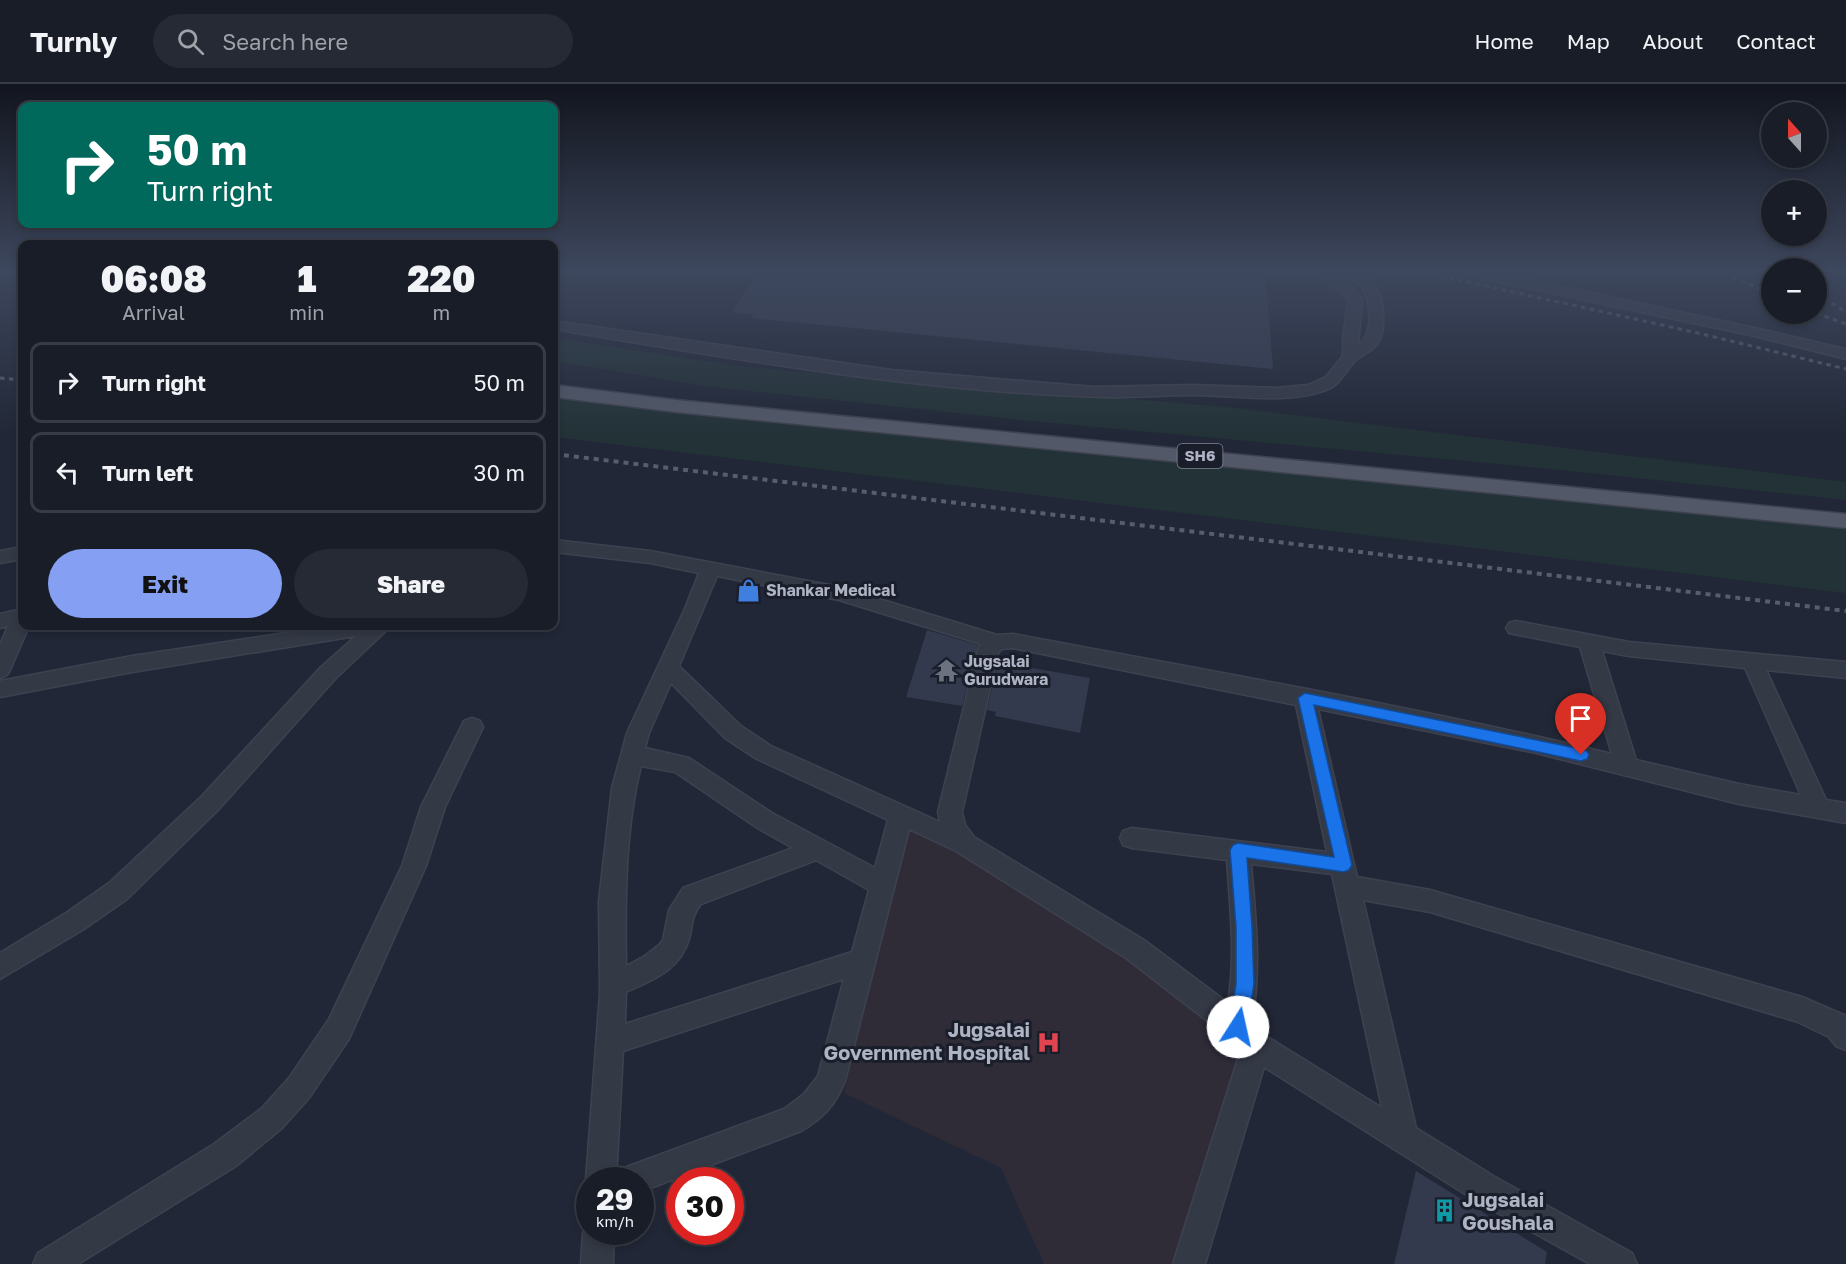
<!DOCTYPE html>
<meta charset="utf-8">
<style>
body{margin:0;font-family:"Golos Text",sans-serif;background:#262a34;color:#f1f3f6;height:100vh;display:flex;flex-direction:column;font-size:22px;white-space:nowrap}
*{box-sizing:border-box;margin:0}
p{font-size:20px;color:#9fa2a8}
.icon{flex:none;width:33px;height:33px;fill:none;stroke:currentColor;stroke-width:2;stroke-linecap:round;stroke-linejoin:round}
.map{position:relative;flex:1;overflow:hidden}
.panel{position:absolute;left:18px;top:156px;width:540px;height:390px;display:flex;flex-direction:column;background:#191d28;border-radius:12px;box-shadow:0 3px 9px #0003,0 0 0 2px #373b45}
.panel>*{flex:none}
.banner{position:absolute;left:18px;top:18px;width:540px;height:126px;border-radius:12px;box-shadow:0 3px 9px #0003,0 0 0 2px #373b45;background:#00695c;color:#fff;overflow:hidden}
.needle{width:39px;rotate:339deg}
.buttons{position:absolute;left:1761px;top:18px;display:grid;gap:12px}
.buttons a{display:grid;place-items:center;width:66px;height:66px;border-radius:50%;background:#191d28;box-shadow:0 3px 9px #0003,0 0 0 2px #373b45;font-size:30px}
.speed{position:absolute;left:576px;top:1083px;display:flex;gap:12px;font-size:30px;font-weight:700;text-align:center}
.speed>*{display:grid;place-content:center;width:78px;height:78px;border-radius:50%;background:#191d28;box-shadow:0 3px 9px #0003,0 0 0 2px #373b45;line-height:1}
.speed small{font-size:15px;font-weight:400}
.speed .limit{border:9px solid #d22;background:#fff;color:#111}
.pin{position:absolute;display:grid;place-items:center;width:51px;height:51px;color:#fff;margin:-62px -26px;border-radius:50% 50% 50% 0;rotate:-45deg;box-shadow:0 0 6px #0007}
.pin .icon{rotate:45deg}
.me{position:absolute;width:66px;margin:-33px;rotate:10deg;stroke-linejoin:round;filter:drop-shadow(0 0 4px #0008)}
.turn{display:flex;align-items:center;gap:21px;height:126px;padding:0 30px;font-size:27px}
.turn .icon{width:78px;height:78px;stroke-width:2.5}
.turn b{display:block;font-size:42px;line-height:51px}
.eta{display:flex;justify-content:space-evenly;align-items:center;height:102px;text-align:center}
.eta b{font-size:36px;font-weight:800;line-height:42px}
.primary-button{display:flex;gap:12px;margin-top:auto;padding:12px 30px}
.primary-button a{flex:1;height:69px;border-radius:36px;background:#85a0f2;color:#111;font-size:24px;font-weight:800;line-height:69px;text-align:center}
.primary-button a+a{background:#262a34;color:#f1f3f6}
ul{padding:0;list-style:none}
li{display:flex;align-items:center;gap:18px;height:81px;margin:0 12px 9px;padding:0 18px;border:3px solid #373b45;border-radius:12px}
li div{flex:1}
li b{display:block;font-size:22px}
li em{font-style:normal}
header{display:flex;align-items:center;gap:36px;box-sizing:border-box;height:84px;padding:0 30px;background:#191d28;border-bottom:2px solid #373b45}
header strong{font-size:28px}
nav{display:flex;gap:33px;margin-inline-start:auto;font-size:21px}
.search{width:420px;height:54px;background:#262a34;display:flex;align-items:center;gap:15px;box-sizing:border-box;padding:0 21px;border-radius:33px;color:#9fa2a8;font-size:22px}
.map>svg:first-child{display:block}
</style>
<header>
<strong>Turnly</strong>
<div class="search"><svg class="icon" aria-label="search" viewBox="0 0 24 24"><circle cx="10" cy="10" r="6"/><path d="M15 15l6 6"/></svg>Search here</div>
<nav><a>Home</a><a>Map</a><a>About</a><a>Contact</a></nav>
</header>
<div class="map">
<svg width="1846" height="1180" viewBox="0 0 1846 1180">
<rect width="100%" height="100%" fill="#212736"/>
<path fill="#2f2c38" d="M 905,740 L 964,767 L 1131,870 L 1244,966 L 1173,1180 L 1044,1180 L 1001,1084 L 844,1009 Z"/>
<path fill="#233237" d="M 554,254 L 744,283 L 1226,323 L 1846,398 L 1846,416 L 1541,384 L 1042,338 L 712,303 L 554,277 Z
M 554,309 L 855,342 L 1846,442 L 1846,509 L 554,353 Z"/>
<path fill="#333a4d" d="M 759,186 L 1253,186 L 1253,191 L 1266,192 L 1273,285 L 751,234 L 754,231 L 732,228 Z
M 927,546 L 978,561 L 962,622 L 906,613 Z
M 998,578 L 1090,594 L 1080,649 L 995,632 L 996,628 L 987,626 Z
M 1416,1087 L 1547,1168 L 1545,1180 L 1394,1180 Z"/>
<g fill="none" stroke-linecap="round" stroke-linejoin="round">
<defs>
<path id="minor" d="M 1306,186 C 1337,186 1380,178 1383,227 C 1384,238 1384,250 1377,260 C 1371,268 1361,271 1354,278 C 1345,288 1339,302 1326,306 C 1285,321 1236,311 1193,311 C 1164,311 1134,314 1104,313 C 921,308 734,275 554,245 L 554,237 L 891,286 L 1094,303 L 1193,301 L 1276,304 L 1308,301 L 1326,293 L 1343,272 L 1343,256 L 1348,215 L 1337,205 ZM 1328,190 C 1337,191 1347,192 1355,197 C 1373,209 1375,249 1358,261 L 1362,215 L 1352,203 Z
M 1456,186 L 1483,186 L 1750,243 L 1846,265 L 1846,275 L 1750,251 L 1462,190 Z
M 554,456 L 650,467 L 840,503 L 997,551 L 1013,550 C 1213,588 1414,622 1612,670 L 1580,563 L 1509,549 L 1506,544 L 1509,539 L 1516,537 L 1629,558 L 1846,578 L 1846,594 L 1766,586 L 1826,716 L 1846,719 L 1846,739 L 1739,720 L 1536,669 L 1318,625 L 1357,793 L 1430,806 L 1802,913 L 1846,932 L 1846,966 L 1836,962 L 1829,953 L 1798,938 L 1430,828 L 1363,816 L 1416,1044 L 1495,1093 L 1632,1169 L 1637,1180 L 1590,1180 L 1473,1115 L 1264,983 L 1205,1180 L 1173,1180 L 1237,978 L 1237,964 L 1228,953 L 1126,874 L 956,767 L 909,745 L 845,997 C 836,1020 823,1035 801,1047 L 640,1108 L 640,1096 L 617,1096 L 621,1085 L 784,1025 L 804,1010 L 818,992 L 844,895 L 623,967 L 616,1096 L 590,1096 L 590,1105 L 586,1096 L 600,909 L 599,817 L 612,704 L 627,649 L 684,527 L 699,489 L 650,479 L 554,468 ZM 717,492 L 839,516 L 981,560 L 978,566 L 938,728 L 940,738 L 771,662 L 741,642 L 679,582 ZM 1013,564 L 1296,621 L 1327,768 L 1132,744 L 1123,747 L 1120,754 L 1123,761 L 1132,764 L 1227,776 C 1230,823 1236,872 1228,919 L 1144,856 L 974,753 L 965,741 L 962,728 L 998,569 L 1002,565 ZM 1602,567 L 1629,572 L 1745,584 L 1801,711 L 1739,700 L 1636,676 ZM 671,599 L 725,654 L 755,674 L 888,736 L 875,784 L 772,729 L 689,674 L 645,664 L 649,649 ZM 641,682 L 675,688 L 756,743 L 793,764 L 683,804 L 669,826 L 663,856 L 659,861 L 645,872 L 626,882 C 625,816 625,746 641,682 ZM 816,776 L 869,806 L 852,868 L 625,940 L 626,908 C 653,896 680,886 689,855 C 693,841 691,832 701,820 ZM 1251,780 L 1332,790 L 1382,1024 L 1261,949 L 1252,939 C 1261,883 1256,836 1251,780 Z
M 22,463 L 22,475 L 0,479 L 0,467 Z
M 22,525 L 22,542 L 29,542 L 10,586 L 7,591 L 0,594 L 0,561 L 8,542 L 0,544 L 0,530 Z
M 333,542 L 391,542 L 335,595 L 218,726 L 127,815 L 84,845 L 0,895 L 0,869 L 66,829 L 109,799 L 202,712 L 321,583 L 356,552 L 132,588 L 0,613 L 0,597 L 132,572 Z
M 472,634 L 480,637 L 483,643 L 445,723 L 426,782 L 349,955 L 309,1014 L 282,1044 L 236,1082 L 78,1180 L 33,1180 L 38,1169 L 214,1060 L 262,1024 L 289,994 L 329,935 L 402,782 L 421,723 L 464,637 Z
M 590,1136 L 590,1148 L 614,1148 L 613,1180 L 581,1180 L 583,1148 Z"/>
<path id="major" d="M 554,301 L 676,316 L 1846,430 L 1846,444 L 676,328 L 554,313 Z"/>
</defs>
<use href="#minor" stroke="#3e4250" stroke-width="3"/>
<use href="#major" stroke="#3e4250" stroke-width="3"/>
<use href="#minor" fill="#343946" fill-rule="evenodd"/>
<use href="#major" fill="#525867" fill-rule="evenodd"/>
<path stroke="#565d6d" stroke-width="3" stroke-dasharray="4.5 4.5" stroke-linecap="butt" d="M 1414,186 L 1698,249 L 1846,285
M 1716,186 L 1772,210
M 1816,210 L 1846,228
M 1816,229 L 1846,240
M 0,294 L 22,296"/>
<path stroke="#565d6d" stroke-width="4" stroke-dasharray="5 5" stroke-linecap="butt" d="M 554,370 L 1846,527"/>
</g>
<linearGradient id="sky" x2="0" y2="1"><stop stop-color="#12151e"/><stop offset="0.53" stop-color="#3d475d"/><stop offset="1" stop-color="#3d475d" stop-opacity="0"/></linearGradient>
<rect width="1846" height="352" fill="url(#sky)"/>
<path fill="#1a73e8" stroke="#114b97" stroke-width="1.5" d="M 1305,609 L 1581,665 L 1587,667 L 1589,671 L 1587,675 L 1581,677 L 1314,621 L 1352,781 L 1349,786 L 1344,788 L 1247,774 L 1252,843 L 1254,900 L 1247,943 L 1244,949 L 1238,952 L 1231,949 L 1229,943 L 1236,900 L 1236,843 L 1230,766 L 1233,761 L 1238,759 L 1334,773 L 1298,614 Z"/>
<defs>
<symbol id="shop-bare" viewBox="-9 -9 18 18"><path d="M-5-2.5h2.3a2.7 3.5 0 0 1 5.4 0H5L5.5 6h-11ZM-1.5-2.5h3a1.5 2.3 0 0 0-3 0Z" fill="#3f7fe0" stroke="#1a1e2b" stroke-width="2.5" paint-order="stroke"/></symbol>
<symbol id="temple-bare" viewBox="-9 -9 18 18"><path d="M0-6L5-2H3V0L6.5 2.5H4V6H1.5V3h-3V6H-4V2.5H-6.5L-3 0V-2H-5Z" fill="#6b7280" stroke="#1a1e2b" stroke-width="2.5" paint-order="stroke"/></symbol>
<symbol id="hospital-bare" viewBox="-9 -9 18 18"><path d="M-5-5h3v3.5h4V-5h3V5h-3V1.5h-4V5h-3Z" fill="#e0444e" stroke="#1a1e2b" stroke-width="2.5" paint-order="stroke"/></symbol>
<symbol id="building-bare" viewBox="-9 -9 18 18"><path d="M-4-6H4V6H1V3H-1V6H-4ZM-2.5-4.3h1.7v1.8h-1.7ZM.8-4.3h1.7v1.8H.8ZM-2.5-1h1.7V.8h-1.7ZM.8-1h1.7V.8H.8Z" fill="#0f9aa8" stroke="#1a1e2b" stroke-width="2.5" paint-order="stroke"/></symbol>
</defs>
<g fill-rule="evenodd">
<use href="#shop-bare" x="732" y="490" width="33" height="33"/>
<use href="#temple-bare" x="930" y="570" width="33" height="33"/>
<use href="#hospital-bare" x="1032" y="942" width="33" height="33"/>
<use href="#building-bare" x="1428" y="1110" width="33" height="33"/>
</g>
<g text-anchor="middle" stroke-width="6" stroke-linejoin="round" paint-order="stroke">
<rect fill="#1a1e2b" stroke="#828795" stroke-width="1.5" x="1177.5" y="360" width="45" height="24" rx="4.5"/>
<g font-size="15" font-weight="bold" fill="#aeb4c3">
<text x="1200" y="377">SH6</text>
</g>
<g font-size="16" font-weight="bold" fill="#aeb4c3" stroke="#1a1e2b" text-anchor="start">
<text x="766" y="512">Shankar Medical</text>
<text x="964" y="583">Jugsalai<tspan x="964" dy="18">Gurudwara</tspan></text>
</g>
<g font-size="20" font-weight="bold" fill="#aeb4c3" stroke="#1a1e2b" text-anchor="end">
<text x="1030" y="953">Jugsalai<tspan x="1030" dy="23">Government Hospital</tspan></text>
<text x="1462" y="1123" text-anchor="start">Jugsalai<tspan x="1462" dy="23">Goushala</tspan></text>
</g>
</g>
</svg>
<div class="buttons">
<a><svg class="needle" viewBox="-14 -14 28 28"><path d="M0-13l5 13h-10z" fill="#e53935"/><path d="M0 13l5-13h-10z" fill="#9fa2a8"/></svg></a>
<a>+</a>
<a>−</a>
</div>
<div class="speed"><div>29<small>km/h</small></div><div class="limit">30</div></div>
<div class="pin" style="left:1581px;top:671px;background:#d93025"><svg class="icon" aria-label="arrive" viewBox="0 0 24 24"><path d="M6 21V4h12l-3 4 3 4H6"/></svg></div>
<svg class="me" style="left:1238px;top:943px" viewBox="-20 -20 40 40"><circle r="19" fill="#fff"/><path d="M0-13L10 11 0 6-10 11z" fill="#1a73e8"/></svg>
<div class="banner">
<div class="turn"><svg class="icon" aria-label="right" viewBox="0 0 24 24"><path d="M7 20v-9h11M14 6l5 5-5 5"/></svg><div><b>50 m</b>Turn right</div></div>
</div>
<section class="panel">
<div class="eta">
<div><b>06:08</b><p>Arrival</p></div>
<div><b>1</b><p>min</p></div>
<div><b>220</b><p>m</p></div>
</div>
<ul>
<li><svg class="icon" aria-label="right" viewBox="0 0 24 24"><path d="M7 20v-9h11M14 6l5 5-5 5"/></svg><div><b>Turn right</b></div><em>50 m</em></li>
<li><svg class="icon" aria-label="left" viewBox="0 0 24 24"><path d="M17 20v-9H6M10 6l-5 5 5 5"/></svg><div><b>Turn left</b></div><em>30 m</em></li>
</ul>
<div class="primary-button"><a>Exit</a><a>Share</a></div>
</section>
</div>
